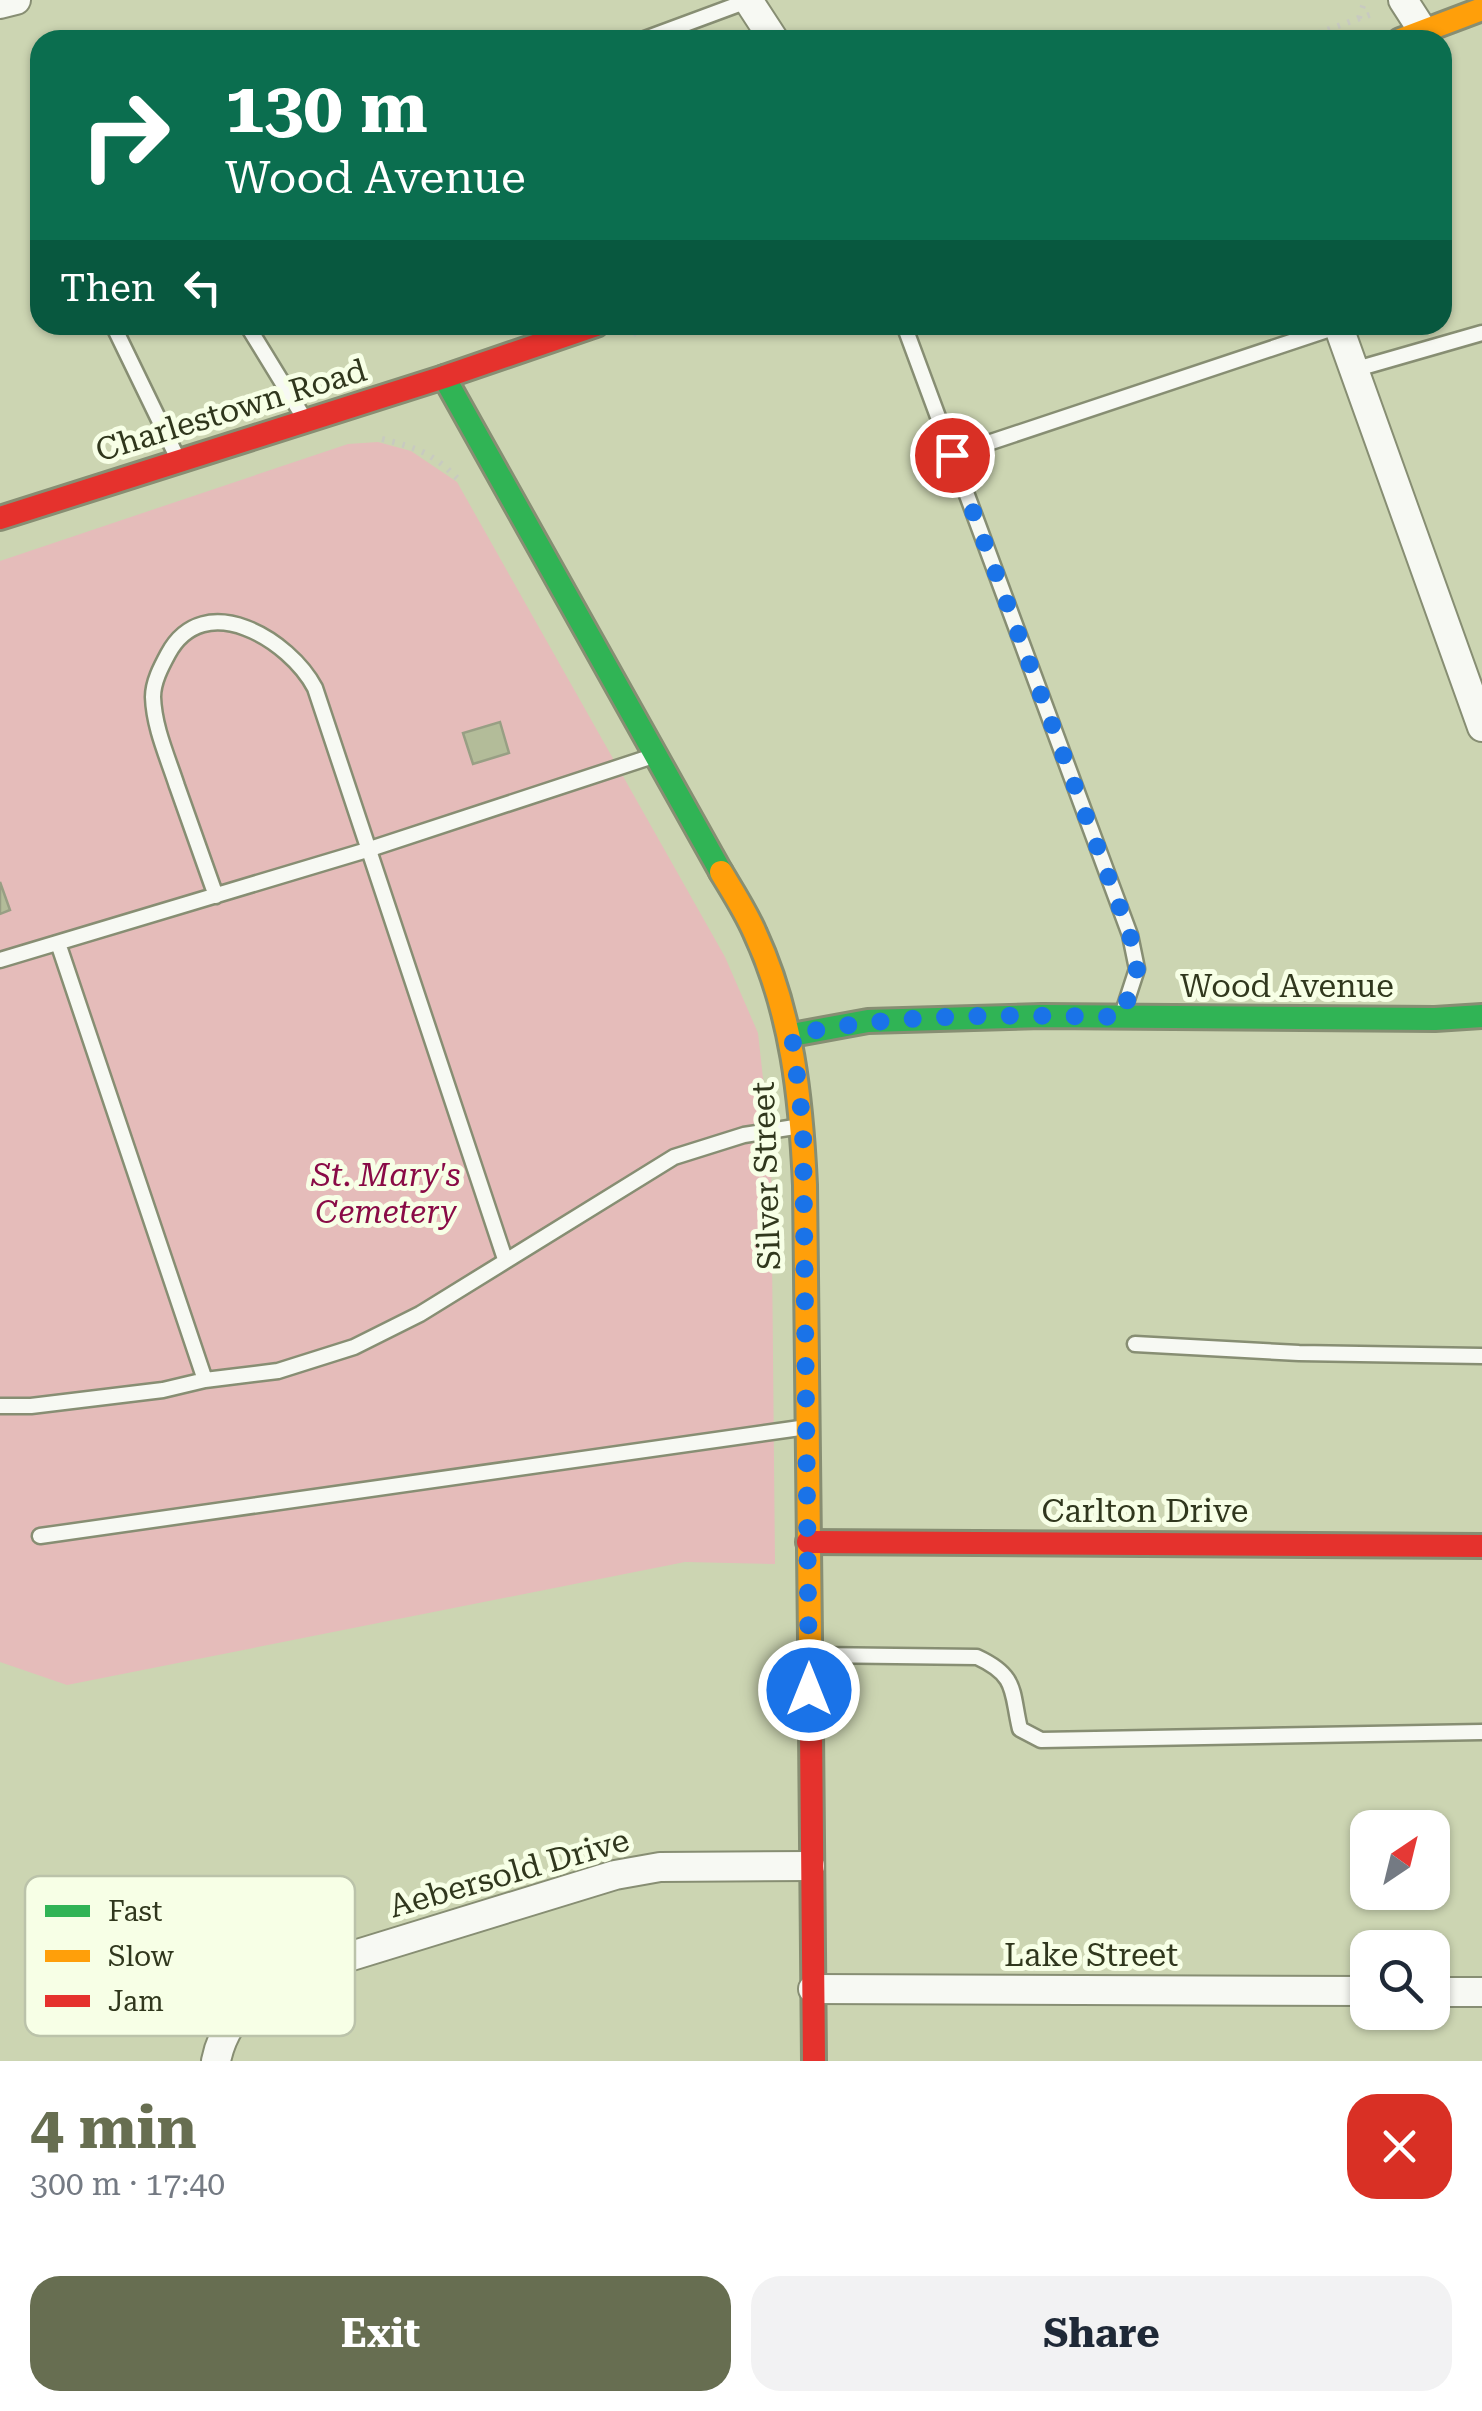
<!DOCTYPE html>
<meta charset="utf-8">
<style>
body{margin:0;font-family:"Roboto Serif",serif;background:#f2f2f3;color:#1f2937;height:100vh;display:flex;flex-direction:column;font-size:38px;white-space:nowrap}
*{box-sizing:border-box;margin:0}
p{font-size:32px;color:#747a83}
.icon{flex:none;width:55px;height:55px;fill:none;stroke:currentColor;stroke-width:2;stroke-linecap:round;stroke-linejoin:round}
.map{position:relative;height:2061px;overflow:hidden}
.panel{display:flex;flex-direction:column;background:#fff;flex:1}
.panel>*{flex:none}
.top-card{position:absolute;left:30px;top:30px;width:1422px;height:305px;border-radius:30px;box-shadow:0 2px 8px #0004;background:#0b6e4f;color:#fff;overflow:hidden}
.needle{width:65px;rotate:35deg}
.fabs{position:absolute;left:1350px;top:1810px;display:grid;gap:20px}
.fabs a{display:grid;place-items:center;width:100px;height:100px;border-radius:20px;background:#fff;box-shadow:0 2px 8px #0004;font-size:50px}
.pin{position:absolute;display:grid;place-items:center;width:85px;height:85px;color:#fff;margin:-42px;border:5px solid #fff;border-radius:50%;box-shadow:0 2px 10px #0007}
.me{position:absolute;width:110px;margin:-55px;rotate:0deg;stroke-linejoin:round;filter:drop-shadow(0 0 8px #0008)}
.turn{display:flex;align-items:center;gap:35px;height:210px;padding:0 30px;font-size:45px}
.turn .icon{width:130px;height:130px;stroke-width:2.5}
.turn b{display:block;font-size:70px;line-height:85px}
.then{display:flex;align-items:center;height:95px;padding:0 30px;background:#0003;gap:20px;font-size:38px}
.round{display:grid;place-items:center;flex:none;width:105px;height:105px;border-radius:30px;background:#f2f2f3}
.head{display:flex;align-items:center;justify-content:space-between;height:170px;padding:0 30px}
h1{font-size:60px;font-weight:700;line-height:75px;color:#676e51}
.action{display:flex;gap:20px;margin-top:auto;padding:20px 30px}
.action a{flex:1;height:115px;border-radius:30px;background:#676e51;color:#fff;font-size:40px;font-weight:700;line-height:115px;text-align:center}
.action a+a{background:#f2f2f3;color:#1f2937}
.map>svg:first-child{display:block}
</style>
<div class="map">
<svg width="1482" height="2061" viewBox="0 0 1482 2061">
<rect width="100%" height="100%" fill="#ccd5b2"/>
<path fill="#e5bcba" d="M 378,442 L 411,451 L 457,482 L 725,957 L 758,1033 L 771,1151 L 775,1564 L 685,1562 L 67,1685 L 0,1662 L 0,561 L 348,444 Z"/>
<path fill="#b3bc99" stroke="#989f84" stroke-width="2.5" d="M 500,722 L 509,753 L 473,764 L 463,733 Z
M 0,882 L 10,910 L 0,914 Z"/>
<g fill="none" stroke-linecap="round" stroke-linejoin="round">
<defs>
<path id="lane" d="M 642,40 L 750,0
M 113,325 L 176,455
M 247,325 L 304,418
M 904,325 L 1130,935 L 1137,969 L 1123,1012
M 1353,370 L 1482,333
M 952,455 L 1339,326
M 216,896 C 203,859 190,823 177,786 C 168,758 154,728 153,697 C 153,682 161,667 168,654 C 204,587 290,640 315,688 L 505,1259
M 58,943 L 205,1380
M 0,960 L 367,850 L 653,756
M 1135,1344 L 1299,1353 L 1482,1356
M 0,1406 L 31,1406 L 163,1390 L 205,1380 L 278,1371 L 354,1347 L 420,1314 L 674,1157 L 744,1135 L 801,1126
M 40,1536 L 807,1427
M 814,1655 L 977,1657 C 1018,1676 1011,1691 1020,1729 L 1041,1740 L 1482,1732"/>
<path id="street" d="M 748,0 L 774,40
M 1403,0 L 1423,31
M 0,4 L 16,0
M 1338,325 L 1482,727
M 813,1989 L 1368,1991
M 1432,1992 L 1482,1992
M 216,2061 C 224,2021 250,1998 283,1977 L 615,1875 L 660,1867 L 810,1866"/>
<path id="fast" d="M 444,377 L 721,872
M 792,1035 L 868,1021 L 1042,1016 L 1435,1019 L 1482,1016"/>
<path id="slow" d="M 1400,40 L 1482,9
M 721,872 C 733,892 746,912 755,933 C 792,1013 801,1098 805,1185 L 811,1730"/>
<path id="jam" d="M 0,518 L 444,377 L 596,325
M 808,1542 L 1482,1546
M 811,1730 L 814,2061"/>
</defs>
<use href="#lane" stroke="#878e73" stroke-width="19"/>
<use href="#street" stroke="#878e73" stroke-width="32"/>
<use href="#fast" stroke="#878e73" stroke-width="28"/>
<use href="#slow" stroke="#878e73" stroke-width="28"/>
<use href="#jam" stroke="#878e73" stroke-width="28"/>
<path stroke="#c8cac0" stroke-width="6" stroke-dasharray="2.5 8" stroke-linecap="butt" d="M 1359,18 L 1365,0
M 1298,40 L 1372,14
M 633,334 L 659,325
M 382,439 C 417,448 431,452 457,478"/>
<use href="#lane" stroke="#f7f9f3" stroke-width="14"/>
<use href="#street" stroke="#f7f9f3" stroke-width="28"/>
<use href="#fast" stroke="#30b455" stroke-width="22"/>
<use href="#slow" stroke="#ff9f0a" stroke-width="22"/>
<use href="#jam" stroke="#e5322d" stroke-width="22"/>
</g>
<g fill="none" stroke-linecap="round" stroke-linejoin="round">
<path stroke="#1a73e8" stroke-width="18" stroke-dasharray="0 32.4" d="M 809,1690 L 803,1125 L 792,1035 C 899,1012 1012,1015 1122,1017 L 1137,969 L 1130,935 L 952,455"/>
</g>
<g text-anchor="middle" stroke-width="10" stroke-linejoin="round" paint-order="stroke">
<g font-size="32" fill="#30371d" stroke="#f7ffe6">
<text transform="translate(231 410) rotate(-17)" y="11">Charlestown Road</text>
<text x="1287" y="997">Wood Avenue</text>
<text transform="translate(766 1176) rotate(-92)" y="11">Silver Street</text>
<text x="1145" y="1522">Carlton Drive</text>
<text transform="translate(509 1873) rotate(-16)" y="11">Aebersold Drive</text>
<text x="1091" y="1966">Lake Street</text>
</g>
<g font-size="32" font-style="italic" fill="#890b46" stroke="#f7ffe6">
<text x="386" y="1186">St. Mary's<tspan x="386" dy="37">Cemetery</tspan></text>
</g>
</g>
<rect x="25" y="1876" width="330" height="160" rx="15" fill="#f7ffe6" stroke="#bbc3aa" stroke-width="2.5"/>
<rect x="45" y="1905" width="45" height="12" fill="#30b455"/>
<rect x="45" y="1950" width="45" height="12" fill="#ff9f0a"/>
<rect x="45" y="1995" width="45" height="12" fill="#e5322d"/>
<g font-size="28" fill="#30371d">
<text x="108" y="1921">Fast</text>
<text x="108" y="1966">Slow</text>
<text x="108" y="2011">Jam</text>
</g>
</svg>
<div class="fabs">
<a><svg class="needle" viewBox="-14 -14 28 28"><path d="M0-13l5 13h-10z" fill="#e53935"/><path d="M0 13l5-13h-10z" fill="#747a83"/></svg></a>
<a><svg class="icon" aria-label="search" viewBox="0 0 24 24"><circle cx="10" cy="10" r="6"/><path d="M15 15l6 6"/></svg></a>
</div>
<div class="pin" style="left:952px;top:455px;background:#d93025"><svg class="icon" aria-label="arrive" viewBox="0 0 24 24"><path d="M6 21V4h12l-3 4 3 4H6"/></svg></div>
<svg class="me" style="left:809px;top:1690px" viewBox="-20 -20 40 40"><circle r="17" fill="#1a73e8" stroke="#fff" stroke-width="3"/><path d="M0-11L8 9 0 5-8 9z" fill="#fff"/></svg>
<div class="top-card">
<div class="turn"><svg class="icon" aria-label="right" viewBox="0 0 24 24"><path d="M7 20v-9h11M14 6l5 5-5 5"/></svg><div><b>130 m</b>Wood Avenue</div></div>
<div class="then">Then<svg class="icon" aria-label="left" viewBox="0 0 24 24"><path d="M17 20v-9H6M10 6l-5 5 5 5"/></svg></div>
</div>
</div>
<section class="panel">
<div class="head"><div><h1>4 min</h1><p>300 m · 17:40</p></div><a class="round" style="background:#d93025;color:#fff"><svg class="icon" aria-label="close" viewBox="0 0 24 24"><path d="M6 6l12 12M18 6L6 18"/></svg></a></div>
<div class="action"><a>Exit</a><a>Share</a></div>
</section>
